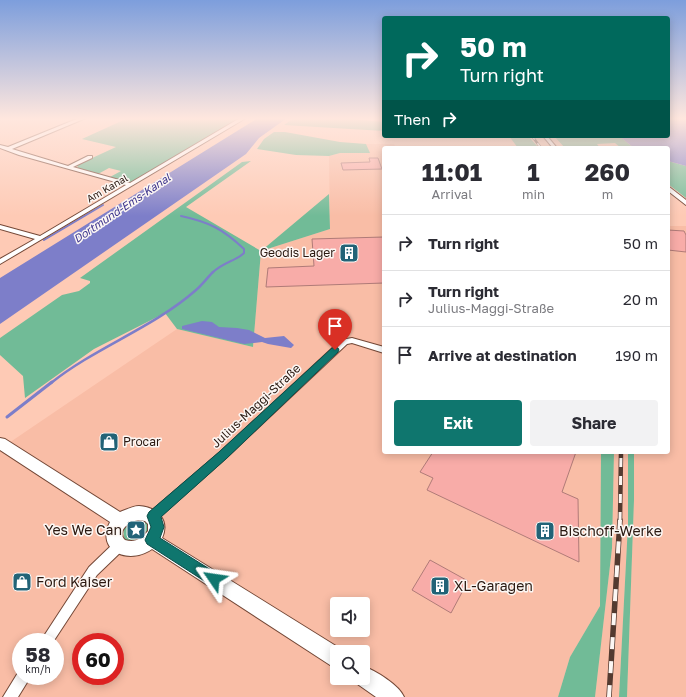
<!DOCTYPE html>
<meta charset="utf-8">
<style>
body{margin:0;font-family:"Golos Text",sans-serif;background:#f2f2f3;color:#2b2b33;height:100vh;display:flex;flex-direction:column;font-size:15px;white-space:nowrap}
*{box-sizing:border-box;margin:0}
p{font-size:13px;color:#7c7c81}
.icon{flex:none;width:22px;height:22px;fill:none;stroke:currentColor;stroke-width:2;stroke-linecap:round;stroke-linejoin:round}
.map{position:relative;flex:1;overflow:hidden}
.drawer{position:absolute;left:382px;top:146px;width:288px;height:308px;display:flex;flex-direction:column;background:#fff;border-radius:4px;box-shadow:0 2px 10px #0003}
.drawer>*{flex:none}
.top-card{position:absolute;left:382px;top:16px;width:288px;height:122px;border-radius:4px;box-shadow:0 2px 10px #0003;background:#00695c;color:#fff;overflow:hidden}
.buttons{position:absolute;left:330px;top:597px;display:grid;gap:8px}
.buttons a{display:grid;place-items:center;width:40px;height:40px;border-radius:4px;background:#fff;box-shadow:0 2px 10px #0003;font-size:20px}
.speed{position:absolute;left:12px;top:633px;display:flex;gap:8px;font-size:20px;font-weight:700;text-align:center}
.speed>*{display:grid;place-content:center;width:52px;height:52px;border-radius:50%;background:#fff;box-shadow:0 2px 10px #0003;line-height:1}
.speed small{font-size:10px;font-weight:400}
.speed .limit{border:6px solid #d22;background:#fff;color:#111}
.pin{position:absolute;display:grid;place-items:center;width:34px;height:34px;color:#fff;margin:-41px -17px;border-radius:50% 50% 50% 0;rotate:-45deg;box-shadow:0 0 4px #0007}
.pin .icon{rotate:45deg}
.me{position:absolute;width:44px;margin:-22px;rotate:302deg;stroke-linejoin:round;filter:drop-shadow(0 0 3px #0008)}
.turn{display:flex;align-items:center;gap:14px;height:84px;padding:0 12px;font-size:18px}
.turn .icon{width:52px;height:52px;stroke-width:2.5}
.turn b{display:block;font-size:28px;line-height:34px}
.then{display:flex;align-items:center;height:38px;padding:0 12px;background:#0003;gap:8px;font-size:15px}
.eta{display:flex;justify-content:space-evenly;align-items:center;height:68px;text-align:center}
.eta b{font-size:24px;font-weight:700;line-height:28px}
.primary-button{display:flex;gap:8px;margin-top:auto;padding:8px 12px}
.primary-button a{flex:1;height:46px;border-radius:4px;background:#0f766e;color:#fff;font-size:16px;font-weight:700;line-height:46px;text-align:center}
.primary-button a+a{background:#f2f2f3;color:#2b2b33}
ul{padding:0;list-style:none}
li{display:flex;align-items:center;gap:12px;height:56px;padding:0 12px;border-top:1px solid #e1e1e2}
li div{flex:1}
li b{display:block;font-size:15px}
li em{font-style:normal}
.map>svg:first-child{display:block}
</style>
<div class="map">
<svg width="686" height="697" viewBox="0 0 686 697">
<rect width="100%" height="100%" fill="#fecab5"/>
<path fill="#f9bda6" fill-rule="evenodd" d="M 366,144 L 394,144 L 396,148 L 384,148 L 384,452 L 601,452 L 600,606 L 570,657 L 558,697 L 0,697 L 0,449 L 177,329 L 253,347 L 261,251 L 330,229 L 329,156 L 340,153 L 369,153 ZM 337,604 L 363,604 L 363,630 L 337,630 ZM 21,642 L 55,642 L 55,676 L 21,676 ZM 81,642 L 115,642 L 115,676 L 81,676 ZM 337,652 L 363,652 L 363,678 L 337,678 Z
M 668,226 L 686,226 L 686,697 L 627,697 L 634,500 L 634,452 L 668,452 Z
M 614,452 L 628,452 L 628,524 L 619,697 L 595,697 L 612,548 Z"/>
<path fill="#71bb97" d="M 128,118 L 241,118 L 130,183 L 110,177 L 121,171 L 109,168 L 98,174 L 78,168 L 77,165 L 116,147 L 82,139 Z
M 294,118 L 339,118 L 384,122 L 384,131 L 284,125 Z
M 274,132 L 285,132 L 340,142 L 366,144 L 370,153 L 340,153 L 329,156 L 296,155 L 257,149 L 264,139 Z
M 509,136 L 528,136 L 539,148 L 518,148 Z
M 554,136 L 619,136 L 634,148 L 621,148 L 615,143 L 597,144 L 600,148 L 565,148 Z
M 251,161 L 186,207 L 261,251 L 329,194 L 330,229 L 261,251 L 253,347 L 177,329 L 165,313 L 94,349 L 25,398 L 23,376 L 0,355 L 0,338 L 62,295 L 79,291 L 90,283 L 90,281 L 80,278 L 242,162 Z
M 668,161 L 686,166 L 686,198 L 668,184 Z
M 601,452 L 614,452 L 612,548 L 595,697 L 558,697 L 570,657 L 600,606 Z
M 628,452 L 634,452 L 634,500 L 627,697 L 619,697 L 628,524 Z
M 139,519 L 146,520 L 151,524 L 147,537 L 132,542 L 125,540 C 120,527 128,522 139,519 Z"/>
<path fill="#7d7ec9" d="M 258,118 L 287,118 L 259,138 L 246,154 L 0,324 L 0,278 Z
M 668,118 L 686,118 L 686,166 L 668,161 L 668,148 L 634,148 L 619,136 L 668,136 Z
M 202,321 L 212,322 L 219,327 L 237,328 L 249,330 L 265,338 L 284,336 L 294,345 L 291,348 L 268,344 L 262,342 L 244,344 L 182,329 L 182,326 Z"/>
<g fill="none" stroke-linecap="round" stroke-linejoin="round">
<path stroke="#7d7ec9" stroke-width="2" d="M 181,216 C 209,222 223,229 244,249 L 244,253 C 236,261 223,262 212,273
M 44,240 L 103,205"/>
<path stroke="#7d7ec9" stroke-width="2.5" d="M 51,383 C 96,347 153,328 196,290 C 202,285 207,278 213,272"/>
<path stroke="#7d7ec9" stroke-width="3" d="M 7,417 L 52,382"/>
</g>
<path fill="#f8aca8" stroke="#b07b78" d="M 369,158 L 378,158 L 382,169 L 343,170 L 341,163 L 370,162 Z
M 668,230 L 684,231 L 686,235 L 686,252 L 668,250 Z
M 384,237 L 384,283 L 266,287 L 268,268 L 314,266 L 312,239 Z
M 433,452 L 576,452 L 562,492 L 578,499 L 579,562 L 427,490 L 433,478 L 420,472 Z
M 430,560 L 468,581 L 451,613 L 412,590 Z"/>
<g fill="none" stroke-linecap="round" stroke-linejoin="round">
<defs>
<path id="minor" d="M 79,118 L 86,118 L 12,149 L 68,166 L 88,156 L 92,156 L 92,158 L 73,167 L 130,183 L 240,118 L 246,118 L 0,264 L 0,259 L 35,239 L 0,229 L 0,225 L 40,236 L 126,185 L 19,155 L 0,148 L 0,145 L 8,147 Z
M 543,136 L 547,136 L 557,148 L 553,148 Z
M 668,186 L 686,200 L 686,205 L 668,191 Z
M 352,338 L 384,347 L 384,353 L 352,343 L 347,344 L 226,458 L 157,519 L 153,521 L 149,519 L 148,516 L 149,513 L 220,452 L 341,340 Z
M 119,541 L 123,542 L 125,546 L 123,550 L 97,575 L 53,642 L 40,642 L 89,567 L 115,542 Z
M 19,671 L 21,671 L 21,676 L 31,676 L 18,697 L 3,697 Z"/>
<path id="primary" d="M 0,438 L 5,439 L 120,512 C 126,510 133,506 139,506 C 157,507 170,520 162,538 L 344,651 L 337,652 L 337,668 L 330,665 L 152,549 C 130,565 95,552 110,522 L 0,450 ZM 138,520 L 145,521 L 148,524 L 148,531 C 141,539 135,543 125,540 C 116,531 129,522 138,520 Z
M 363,666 C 376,671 399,685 404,697 L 376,697 L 356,683 L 354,678 L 363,678 Z"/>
</defs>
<use href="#minor" stroke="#744837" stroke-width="2"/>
<use href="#primary" stroke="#744837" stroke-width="2"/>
<use href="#minor" fill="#fff" fill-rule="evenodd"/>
<use href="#primary" fill="#fff" fill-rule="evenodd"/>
<defs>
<path id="rail-far2" d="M 532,136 L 541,148"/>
<path id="rail-far1" d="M 620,521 L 621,452"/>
<path id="rail" d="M 609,697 L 620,520"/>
</defs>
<use href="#rail-far2" stroke="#533a30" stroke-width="2.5"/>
<use href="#rail-far1" stroke="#533a30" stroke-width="4.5"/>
<use href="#rail" stroke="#533a30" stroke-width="5.5"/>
<use href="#rail-far2" stroke="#fcf7f4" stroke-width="1.5" stroke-dasharray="4.5" stroke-linecap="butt"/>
<use href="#rail-far1" stroke="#fcf7f4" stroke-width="3" stroke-dasharray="9" stroke-linecap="butt"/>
<use href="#rail" stroke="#fcf7f4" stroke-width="4" stroke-dasharray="12" stroke-linecap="butt"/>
</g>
<linearGradient id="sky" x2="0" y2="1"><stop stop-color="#7d9edc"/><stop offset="0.55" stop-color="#ffe7de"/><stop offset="1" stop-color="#ffe7de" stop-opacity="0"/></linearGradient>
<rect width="686" height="216" fill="url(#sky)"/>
<path fill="#0f766e" stroke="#0a4d48" d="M 335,347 L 338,348 L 339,350 L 338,352 L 227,458 L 161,517 L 164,527 L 160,538 L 219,575 L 221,579 L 219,584 L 214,586 L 209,584 L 147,544 L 145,540 L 151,527 L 147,516 L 149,512 L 219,452 L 332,348 Z"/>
<defs>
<symbol id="building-square" viewBox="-11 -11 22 22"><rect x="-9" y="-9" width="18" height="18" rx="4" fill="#226377" stroke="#fcf7f4"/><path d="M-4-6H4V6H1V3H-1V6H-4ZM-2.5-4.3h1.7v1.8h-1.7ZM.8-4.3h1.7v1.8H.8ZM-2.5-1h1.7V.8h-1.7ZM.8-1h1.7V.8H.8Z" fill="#fff"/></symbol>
<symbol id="shop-square" viewBox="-11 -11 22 22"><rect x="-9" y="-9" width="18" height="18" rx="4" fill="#226377" stroke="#fcf7f4"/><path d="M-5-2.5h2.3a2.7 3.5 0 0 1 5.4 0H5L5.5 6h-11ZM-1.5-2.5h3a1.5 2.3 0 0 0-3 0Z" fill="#fff"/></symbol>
<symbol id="sight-square" viewBox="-11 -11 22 22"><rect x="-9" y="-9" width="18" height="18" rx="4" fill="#226377" stroke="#fcf7f4"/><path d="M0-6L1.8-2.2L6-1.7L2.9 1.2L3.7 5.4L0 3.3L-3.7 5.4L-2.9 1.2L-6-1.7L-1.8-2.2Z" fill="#fff"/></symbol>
</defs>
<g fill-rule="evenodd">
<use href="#building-square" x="338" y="242" width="22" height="22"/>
<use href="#shop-square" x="98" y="431" width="22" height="22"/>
<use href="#sight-square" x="125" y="519" width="22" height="22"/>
<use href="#building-square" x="534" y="520" width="22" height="22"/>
<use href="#shop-square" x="11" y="571" width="22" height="22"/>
<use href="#building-square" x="429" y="575" width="22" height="22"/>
</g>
<g text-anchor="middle" stroke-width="3" stroke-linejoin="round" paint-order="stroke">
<g font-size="10" fill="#2a1810" stroke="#fcf7f4">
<text transform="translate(107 188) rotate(-30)" y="4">Am Kanal</text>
</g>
<g font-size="11" font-style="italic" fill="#3c338c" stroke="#fcf7f4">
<text transform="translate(122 208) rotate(-34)" y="4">Dortmund-Ems-Kanal</text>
</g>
<g font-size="12" fill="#2a1810" stroke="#fcf7f4" text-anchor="end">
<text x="335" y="257">Geodis Lager</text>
<text x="123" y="446" text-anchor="start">Procar</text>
</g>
<g font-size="12" fill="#2a1810" stroke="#fcf7f4">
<text transform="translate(256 406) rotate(-43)" y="4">Julius-Maggi-Straße</text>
</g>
<g font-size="14" fill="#2a1810" stroke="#fcf7f4" text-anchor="start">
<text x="122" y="535" text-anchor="end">Yes We Can</text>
<text x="559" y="536">Bischoff-Werke</text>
<text x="36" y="587">Ford Kaiser</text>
<text x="454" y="591">XL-Garagen</text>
</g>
</g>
</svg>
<div class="buttons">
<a><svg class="icon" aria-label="sound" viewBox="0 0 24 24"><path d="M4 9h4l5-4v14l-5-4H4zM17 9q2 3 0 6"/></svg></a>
<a><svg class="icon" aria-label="search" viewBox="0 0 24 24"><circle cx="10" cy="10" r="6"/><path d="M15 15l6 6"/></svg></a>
</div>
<div class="speed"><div>58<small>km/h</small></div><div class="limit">60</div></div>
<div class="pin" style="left:335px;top:350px;background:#d93025"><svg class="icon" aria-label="arrive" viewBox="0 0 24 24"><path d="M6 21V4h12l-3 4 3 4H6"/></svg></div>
<svg class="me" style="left:214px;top:579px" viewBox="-20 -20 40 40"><path d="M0-17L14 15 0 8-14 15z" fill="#0f766e" stroke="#fff" stroke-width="4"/></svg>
<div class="top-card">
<div class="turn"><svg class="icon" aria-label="right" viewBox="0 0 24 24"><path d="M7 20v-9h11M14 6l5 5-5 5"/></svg><div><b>50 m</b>Turn right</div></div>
<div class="then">Then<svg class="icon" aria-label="right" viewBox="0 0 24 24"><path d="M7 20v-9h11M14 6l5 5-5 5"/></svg></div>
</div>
<section class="drawer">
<div class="eta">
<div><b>11:01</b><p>Arrival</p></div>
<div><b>1</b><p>min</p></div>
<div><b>260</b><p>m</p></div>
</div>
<ul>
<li><svg class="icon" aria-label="right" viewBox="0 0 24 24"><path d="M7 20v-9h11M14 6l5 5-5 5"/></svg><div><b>Turn right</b></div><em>50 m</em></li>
<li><svg class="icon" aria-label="right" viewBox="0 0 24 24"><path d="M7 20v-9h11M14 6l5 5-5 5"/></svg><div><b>Turn right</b><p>Julius-Maggi-Straße</p></div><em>20 m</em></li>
<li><svg class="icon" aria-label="arrive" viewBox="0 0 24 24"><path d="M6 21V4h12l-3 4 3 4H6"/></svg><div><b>Arrive at destination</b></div><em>190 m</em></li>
</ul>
<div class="primary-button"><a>Exit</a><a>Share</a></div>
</section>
</div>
